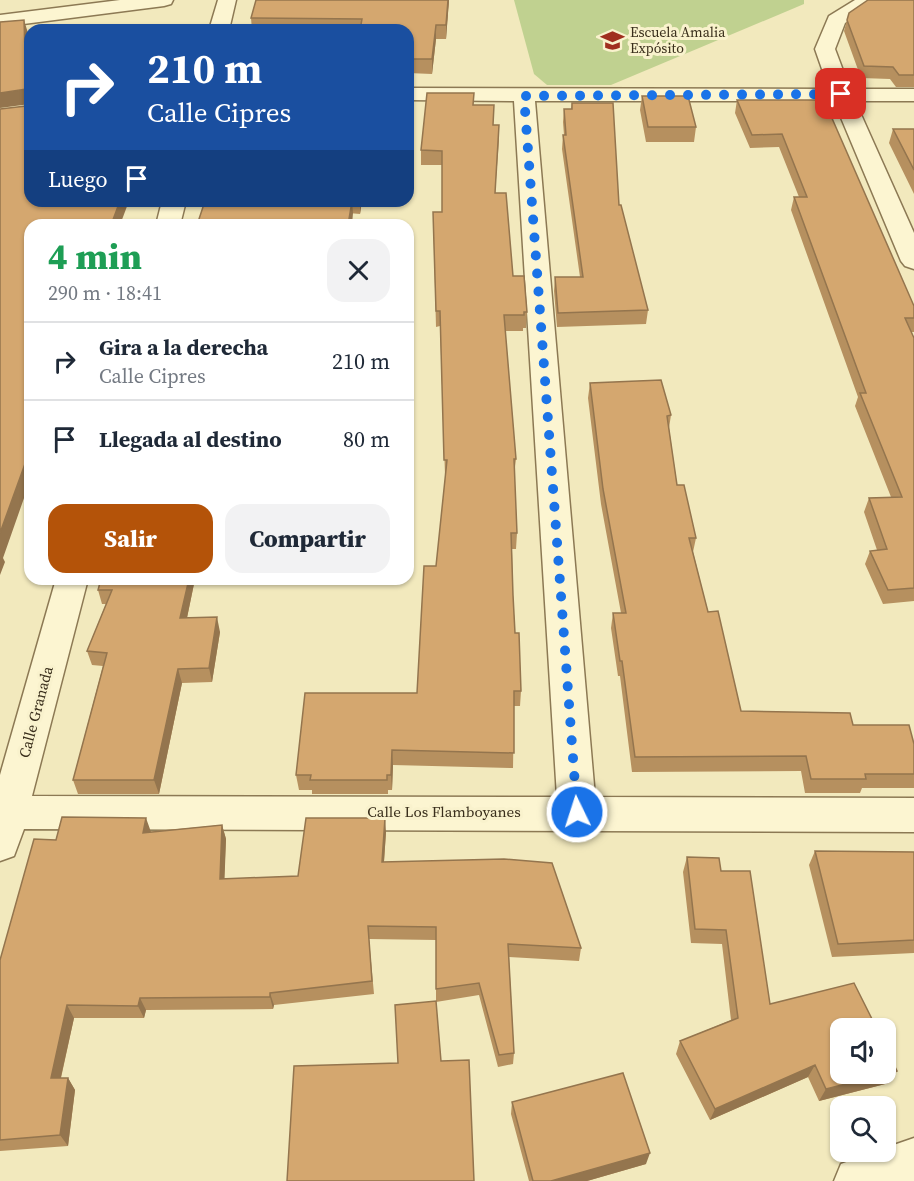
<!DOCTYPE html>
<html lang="es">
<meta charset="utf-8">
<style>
body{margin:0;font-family:"Source Serif 4",serif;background:#f2f2f3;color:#1f2937;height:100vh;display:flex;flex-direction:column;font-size:22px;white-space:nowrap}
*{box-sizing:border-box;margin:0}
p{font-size:20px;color:#747a83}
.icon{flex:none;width:33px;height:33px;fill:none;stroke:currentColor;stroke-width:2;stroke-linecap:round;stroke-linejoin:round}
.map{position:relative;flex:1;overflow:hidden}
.sheet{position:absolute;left:24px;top:219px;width:390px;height:366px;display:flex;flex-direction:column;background:#fff;border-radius:18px;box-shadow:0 2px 4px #0004}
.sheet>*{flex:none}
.hud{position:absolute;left:24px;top:24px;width:390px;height:183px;border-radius:18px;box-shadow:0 2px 4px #0004;background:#1a4fa0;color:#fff;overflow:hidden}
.tools{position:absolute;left:830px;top:1018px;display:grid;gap:12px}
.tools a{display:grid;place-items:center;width:66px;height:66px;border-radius:12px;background:#fff;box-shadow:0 2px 4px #0004;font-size:30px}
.pin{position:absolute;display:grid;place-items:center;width:51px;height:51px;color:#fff;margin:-26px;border-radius:12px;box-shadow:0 3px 9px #0006}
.me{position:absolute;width:66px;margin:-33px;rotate:356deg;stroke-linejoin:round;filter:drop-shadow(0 0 4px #0008)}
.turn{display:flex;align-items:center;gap:21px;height:126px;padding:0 24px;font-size:27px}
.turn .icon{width:78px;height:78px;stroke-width:2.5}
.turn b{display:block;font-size:42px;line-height:51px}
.then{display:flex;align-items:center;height:57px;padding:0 24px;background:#0003;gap:12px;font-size:22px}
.round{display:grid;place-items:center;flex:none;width:63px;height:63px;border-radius:18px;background:#f2f2f3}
.headline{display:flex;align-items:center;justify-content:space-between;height:102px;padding:0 24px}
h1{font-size:36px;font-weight:800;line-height:45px;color:#1e9e55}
.primary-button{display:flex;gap:12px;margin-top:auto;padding:12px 24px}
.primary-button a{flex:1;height:69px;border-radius:18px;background:#b45309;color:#fff;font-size:24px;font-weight:800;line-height:69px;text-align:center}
.primary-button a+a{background:#f2f2f3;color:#1f2937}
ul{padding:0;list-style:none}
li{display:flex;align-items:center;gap:18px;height:78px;padding:0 24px;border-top:2px solid #e0e1e3}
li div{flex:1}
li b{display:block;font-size:22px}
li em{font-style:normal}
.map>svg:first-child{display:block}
</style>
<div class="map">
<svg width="914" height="1181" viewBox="0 0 914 1181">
<rect width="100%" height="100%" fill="#f2e9bd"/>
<path fill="#c0d190" d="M 514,0 L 804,0 L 804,4 L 611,85 L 547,85 L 534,74 Z"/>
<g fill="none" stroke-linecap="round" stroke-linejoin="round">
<defs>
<path id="minor" d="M 120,0 L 173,0 L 171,4 L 164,6 L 0,27 L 0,15 Z
M 218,0 L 236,0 L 229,30 L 209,30 Z
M 855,0 L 877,0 L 845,23 L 835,49 L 850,89 L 914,89 L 914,101 L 855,101 L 914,233 L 914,269 L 905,266 L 901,261 L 834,101 L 535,101 L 595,797 L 914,798 L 914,832 L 24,829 L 14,856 L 0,861 L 0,775 L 56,579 L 88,579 L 32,796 L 557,797 L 514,101 L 408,100 L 408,88 L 829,89 L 815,49 L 829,16 Z
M 162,201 L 186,201 L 180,225 L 156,225 Z"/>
<path id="tertiary" d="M 914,1138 L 914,1181 L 834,1181 L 841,1164 L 873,1152 L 885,1152 L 885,1148 Z"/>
</defs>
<use href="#minor" stroke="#8c7954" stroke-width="3"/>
<use href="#tertiary" stroke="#8c7954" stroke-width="3"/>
<use href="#minor" fill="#fcf5d1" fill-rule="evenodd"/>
<use href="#tertiary" fill="#fcf5d1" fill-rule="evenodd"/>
</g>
<path fill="#b6905f" d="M 449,0 L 446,39 L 436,39 L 432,74 L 408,73 L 408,30 L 252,30 L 251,18 Z
M 914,0 L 914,87 L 896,87 L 890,79 L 861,78 L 844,31 L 847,20 Z
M 642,96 L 696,127 L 694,142 L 646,142 L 640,110 Z
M 737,100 L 824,100 L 914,318 L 914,332 L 911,332 L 914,338 L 914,601 L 883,604 L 865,564 L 870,551 L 877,550 L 864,512 L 869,498 L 891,497 L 855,406 L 858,397 L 791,210 L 794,197 L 799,197 L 779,147 L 750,148 L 735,113 Z
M 572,103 L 619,205 L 648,310 L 646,324 L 557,327 L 554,291 L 555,277 L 580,277 L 562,149 L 563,135 L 564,135 L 563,122 L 564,109 L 571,109 Z
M 473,105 L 493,125 L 499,140 L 495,193 L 513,276 L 527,312 L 526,328 L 523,328 L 523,331 L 505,331 L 516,459 L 514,475 L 517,533 L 516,549 L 512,549 L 513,595 L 515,633 L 521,691 L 520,706 L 514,706 L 513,768 L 393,765 L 392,790 L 388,790 L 388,794 L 312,794 L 312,790 L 299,790 L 296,775 L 417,693 L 436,566 L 446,475 L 445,475 L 440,326 L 436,327 L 433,212 L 442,212 L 442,165 L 421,165 L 421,150 Z
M 893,129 L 914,129 L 914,194 L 889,143 Z
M 205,201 L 362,201 L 360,214 Z
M 590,383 L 671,415 L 669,428 L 677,485 L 696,538 L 693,552 L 708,612 L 741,711 L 853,725 L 914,744 L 914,788 L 862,788 L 860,793 L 805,793 L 801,771 L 632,772 L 620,676 L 618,676 L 611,628 L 613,613 L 621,613 L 601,504 L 588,398 Z
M 101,579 L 195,579 L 187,618 L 220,632 L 212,682 L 182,683 L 159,794 L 78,794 L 73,780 L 103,666 L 92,665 L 87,651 L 106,604 L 102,604 L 98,590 Z
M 222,825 L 226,839 L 224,879 L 298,876 L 386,832 L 384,862 L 581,948 L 579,961 L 509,957 L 514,1053 L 513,1064 L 498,1067 L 479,995 L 436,1002 L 436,940 L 369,939 L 374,994 L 274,1005 L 273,1009 L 146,1010 L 144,1018 L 74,1018 L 61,1078 L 68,1078 L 75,1090 L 68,1146 L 0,1151 L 0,960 L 56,840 Z
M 815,851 L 914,852 L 914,953 L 832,957 L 809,865 Z
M 687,857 L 721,871 L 770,1004 L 897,1071 L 889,1083 L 819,1101 L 808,1077 L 710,1120 L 676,1054 L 680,1041 L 731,1020 L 722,944 L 691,943 L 683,872 Z
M 512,1102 L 646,1164 L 587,1181 L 529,1181 L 511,1114 Z"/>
<path fill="#94754e" d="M 448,0 L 449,0 L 446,39 L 446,25 Z
M 24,20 L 28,33 L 29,65 L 25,51 Z
M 436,25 L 436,39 L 432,74 L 432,59 Z
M 26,89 L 30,104 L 0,108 L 0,93 Z
M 120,201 L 129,201 L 120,225 L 111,225 Z
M 352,201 L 353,213 L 352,225 L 348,225 Z
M 360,201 L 362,201 L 360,214 Z
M 30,450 L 30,481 L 3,558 L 5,562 L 0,575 L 0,533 Z
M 189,579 L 195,579 L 184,632 L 180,618 Z
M 217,617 L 220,632 L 212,682 L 209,668 Z
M 178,669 L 182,683 L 159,794 L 154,780 Z
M 392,750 L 393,765 L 392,790 L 391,775 Z
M 146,818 L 151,832 L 148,847 L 143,833 Z
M 385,818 L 386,832 L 383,875 L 382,862 Z
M 222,825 L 226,839 L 224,893 L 220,879 Z
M 270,993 L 274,1005 L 273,1009 L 270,997 Z
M 140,998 L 146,1010 L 144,1018 L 138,1006 Z
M 67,1005 L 74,1018 L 58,1090 L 51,1078 Z
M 815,1065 L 808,1077 L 710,1120 L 715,1109 Z
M 897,1071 L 889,1083 L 819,1101 L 826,1089 Z
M 68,1078 L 75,1090 L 68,1146 L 60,1135 Z
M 650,1153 L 646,1164 L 587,1181 L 551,1181 Z"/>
<path fill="#d4a76f" stroke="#94754e" stroke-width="1.5" d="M 256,0 L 448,0 L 446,25 L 436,25 L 432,59 L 408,59 L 408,30 L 360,30 L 362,19 L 251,18 Z
M 868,0 L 914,0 L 914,75 L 899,75 L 893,67 L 864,66 L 847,20 L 849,13 Z
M 24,20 L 25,51 L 30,50 L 30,201 L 120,201 L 111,225 L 30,225 L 30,450 L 0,533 L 0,109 L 26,106 L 28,104 L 28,92 L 26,89 L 0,93 L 0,22 Z
M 427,93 L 474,93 L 473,105 L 494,105 L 493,125 L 499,125 L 495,193 L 506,193 L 513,276 L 524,276 L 527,312 L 524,312 L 524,315 L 504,315 L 516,459 L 514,459 L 517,533 L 511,533 L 513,595 L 515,633 L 519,633 L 521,691 L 514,691 L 514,753 L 392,750 L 391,775 L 387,775 L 387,780 L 310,780 L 311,775 L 296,775 L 305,693 L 417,693 L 424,566 L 436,566 L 447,460 L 444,460 L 440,311 L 436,311 L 433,212 L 442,212 L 442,151 L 421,150 Z
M 642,96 L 688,96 L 696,127 L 648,127 Z
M 737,100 L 824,100 L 914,306 L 914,318 L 905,318 L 914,338 L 914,588 L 888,590 L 870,551 L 887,549 L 869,498 L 902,497 L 860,393 L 866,393 L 794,197 L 807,197 L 782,134 L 752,135 Z
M 572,103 L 613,103 L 619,205 L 621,205 L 648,310 L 558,313 L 555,277 L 583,277 L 563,135 L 566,135 L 564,109 L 572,109 Z
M 893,129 L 914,129 L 914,170 Z
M 205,201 L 352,201 L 348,225 L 197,225 Z
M 661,380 L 671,415 L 667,416 L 677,485 L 684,485 L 696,538 L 689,538 L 708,612 L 718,611 L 741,711 L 850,713 L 853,725 L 909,725 L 914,744 L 914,774 L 865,774 L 866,779 L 811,779 L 806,756 L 635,757 L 622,661 L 620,661 L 613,613 L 626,613 L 603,489 L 590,383 Z
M 101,579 L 189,579 L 180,618 L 217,617 L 209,668 L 178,669 L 154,780 L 73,780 L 107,653 L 87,651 L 112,590 L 98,590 Z
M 62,817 L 146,818 L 143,833 L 222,825 L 220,879 L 298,876 L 306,818 L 385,818 L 382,862 L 504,859 L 552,863 L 581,948 L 508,944 L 514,1053 L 499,1055 L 479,983 L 436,989 L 436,927 L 368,926 L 372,981 L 270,993 L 270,997 L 140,998 L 138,1006 L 67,1005 L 51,1078 L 68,1078 L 60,1135 L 0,1140 L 0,960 L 34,839 L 56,840 Z
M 815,851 L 914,852 L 914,940 L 838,944 Z
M 687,857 L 719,858 L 721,871 L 750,871 L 770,1004 L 854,983 L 877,1029 L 840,1029 L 840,1074 L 885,1074 L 826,1089 L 815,1065 L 715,1109 L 680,1041 L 738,1018 L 726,930 L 695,929 Z
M 436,1001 L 441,1061 L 469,1060 L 474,1181 L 287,1181 L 294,1066 L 398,1063 L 395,1005 Z
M 885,1046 L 897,1071 L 885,1074 Z
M 623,1073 L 650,1153 L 551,1181 L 533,1181 L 512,1102 Z"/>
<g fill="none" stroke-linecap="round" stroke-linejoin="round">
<path stroke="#1a73e8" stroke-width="10" stroke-dasharray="0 18" d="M 577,812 L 524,96 L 841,94"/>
</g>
<defs>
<symbol id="school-bare" viewBox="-9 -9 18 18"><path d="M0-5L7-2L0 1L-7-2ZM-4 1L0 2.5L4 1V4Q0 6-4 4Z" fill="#a02f1f" stroke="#f9f2cd" stroke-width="2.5" paint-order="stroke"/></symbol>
</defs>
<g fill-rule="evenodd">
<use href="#school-bare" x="596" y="24" width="33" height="33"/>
</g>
<g text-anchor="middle" stroke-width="6" stroke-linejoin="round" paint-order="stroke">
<g font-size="14" fill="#392e1b" stroke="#f9f2cd" text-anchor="start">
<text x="630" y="37">Escuela Amalia<tspan x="630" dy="16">Expósito</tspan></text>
</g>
<g font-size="15" fill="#392e1b" stroke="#f9f2cd">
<text transform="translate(36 712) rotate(-75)" y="5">Calle Granada</text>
<text x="444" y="817">Calle Los Flamboyanes</text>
</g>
</g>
</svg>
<div class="tools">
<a><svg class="icon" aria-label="sound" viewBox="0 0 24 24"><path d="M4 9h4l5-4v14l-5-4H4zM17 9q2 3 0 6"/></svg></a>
<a><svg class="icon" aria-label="search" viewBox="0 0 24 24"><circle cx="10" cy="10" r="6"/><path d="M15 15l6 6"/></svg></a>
</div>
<div class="pin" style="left:841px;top:94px;background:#d93025"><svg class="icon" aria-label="arrive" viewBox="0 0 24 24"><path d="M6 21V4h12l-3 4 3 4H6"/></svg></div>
<svg class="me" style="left:577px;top:812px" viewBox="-20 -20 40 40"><circle r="17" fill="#1a73e8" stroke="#fff" stroke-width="3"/><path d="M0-11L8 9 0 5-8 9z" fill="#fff"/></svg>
<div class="hud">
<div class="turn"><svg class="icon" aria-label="right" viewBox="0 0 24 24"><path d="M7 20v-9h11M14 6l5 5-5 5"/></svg><div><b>210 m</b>Calle Cipres</div></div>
<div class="then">Luego<svg class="icon" aria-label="arrive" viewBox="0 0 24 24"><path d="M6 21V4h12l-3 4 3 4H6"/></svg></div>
</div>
<section class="sheet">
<div class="headline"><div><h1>4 min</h1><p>290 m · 18:41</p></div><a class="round"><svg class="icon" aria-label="close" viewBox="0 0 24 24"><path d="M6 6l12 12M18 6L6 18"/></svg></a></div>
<ul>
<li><svg class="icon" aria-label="right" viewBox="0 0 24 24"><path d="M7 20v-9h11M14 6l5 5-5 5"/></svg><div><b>Gira a la derecha</b><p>Calle Cipres</p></div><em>210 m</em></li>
<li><svg class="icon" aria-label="arrive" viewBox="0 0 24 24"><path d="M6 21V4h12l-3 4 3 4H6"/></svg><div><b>Llegada al destino</b></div><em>80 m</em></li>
</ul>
<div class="primary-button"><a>Salir</a><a>Compartir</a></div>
</section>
</div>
